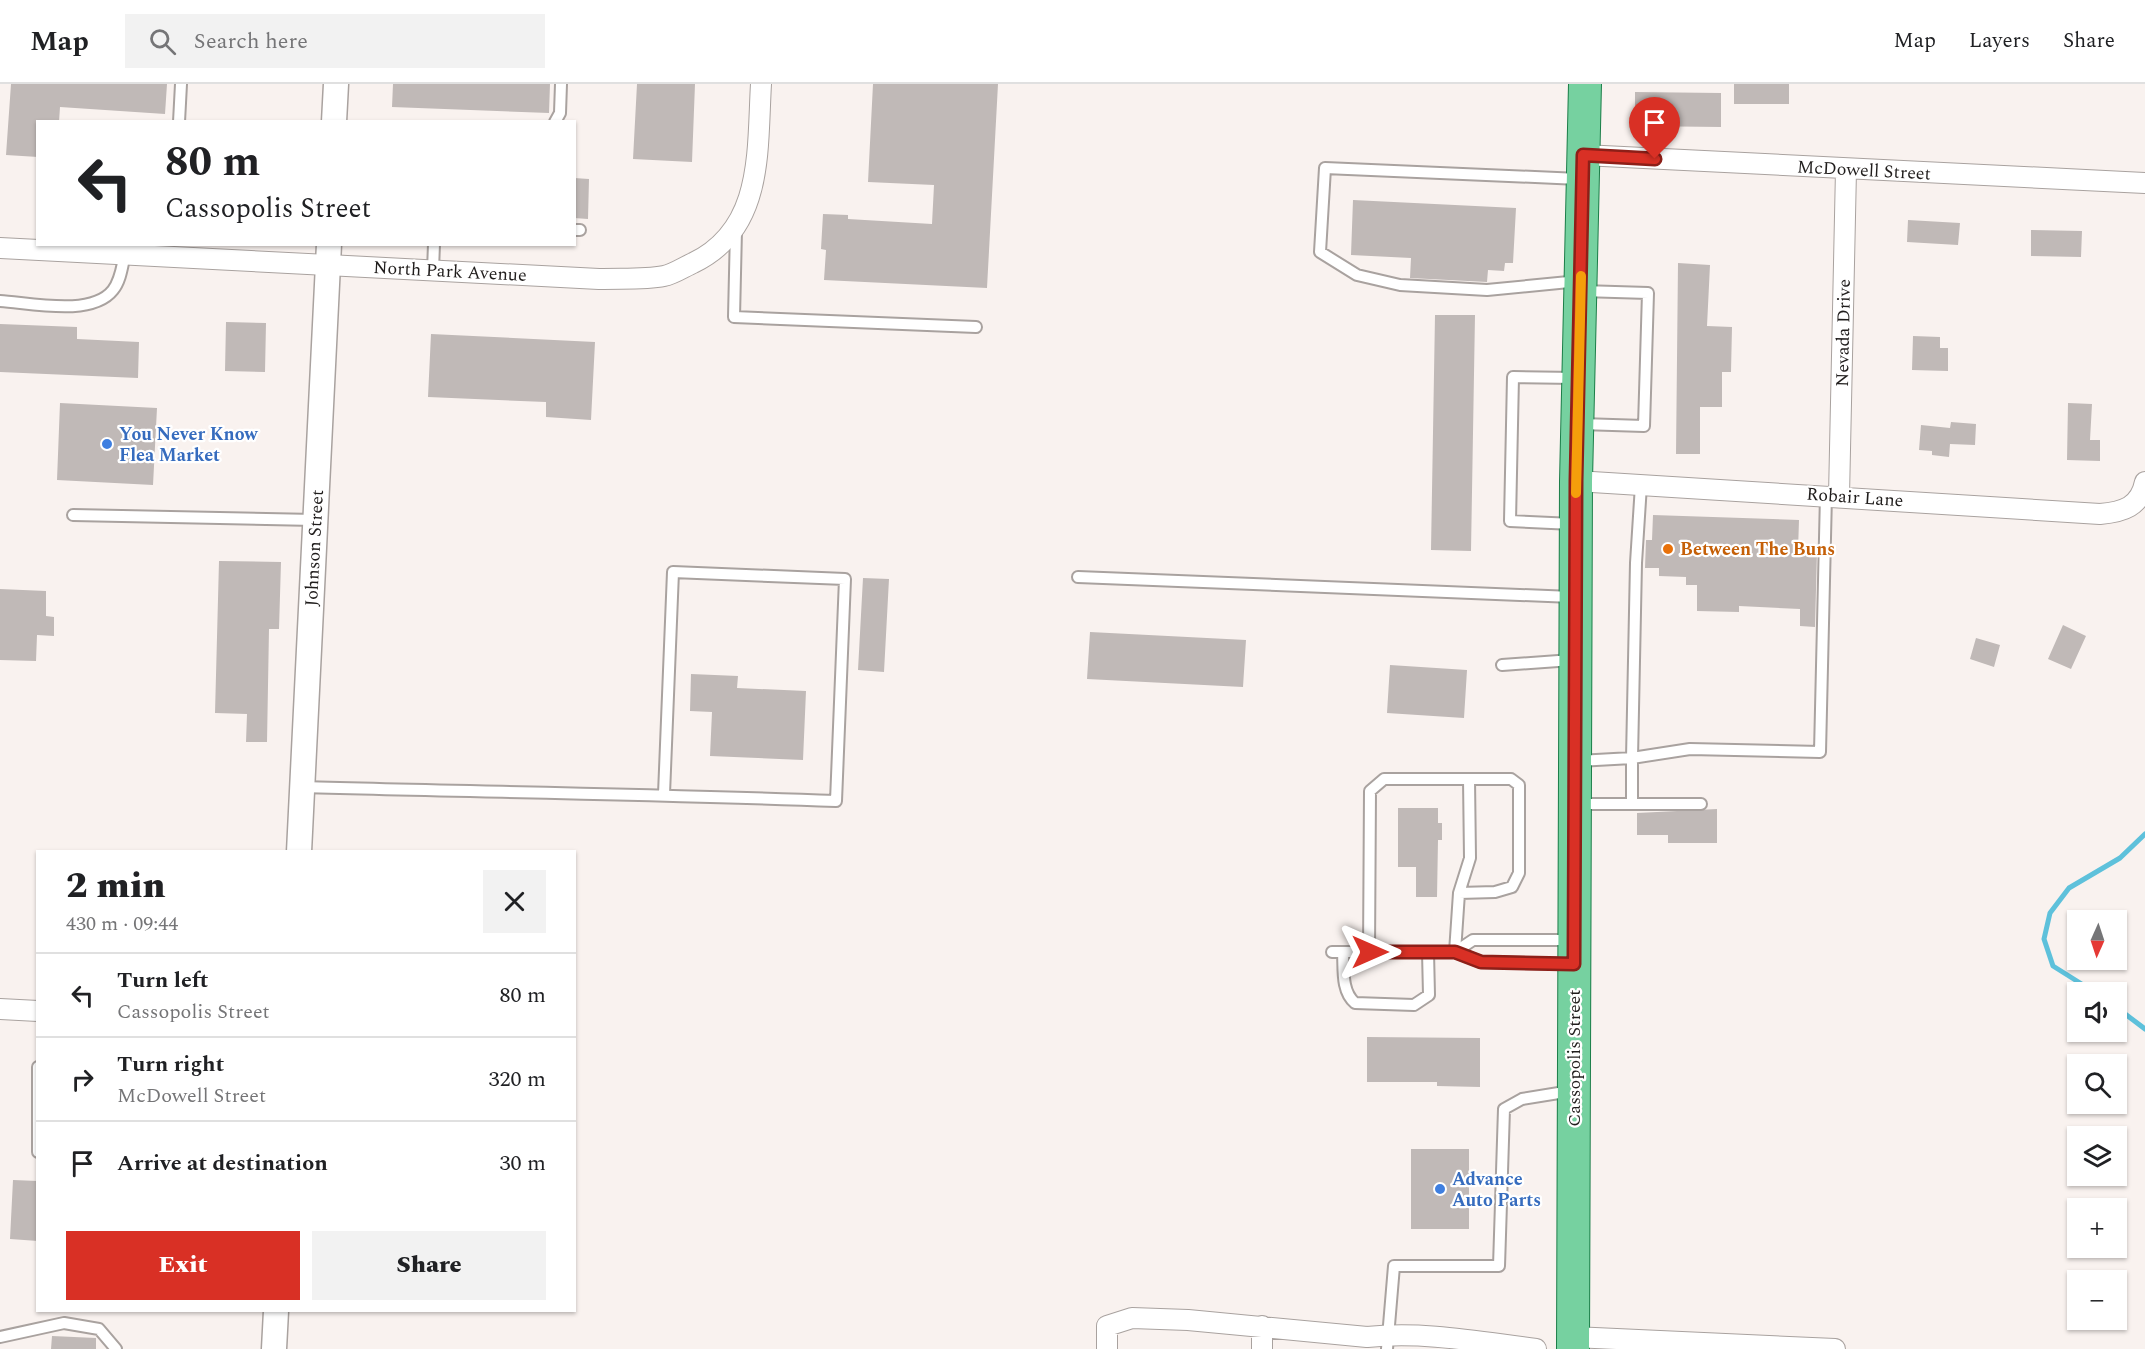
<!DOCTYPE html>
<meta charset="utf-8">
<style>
body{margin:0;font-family:Spectral,serif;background:#f2f2f2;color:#202124;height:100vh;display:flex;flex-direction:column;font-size:22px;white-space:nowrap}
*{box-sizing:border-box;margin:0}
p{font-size:20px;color:#757577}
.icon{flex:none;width:33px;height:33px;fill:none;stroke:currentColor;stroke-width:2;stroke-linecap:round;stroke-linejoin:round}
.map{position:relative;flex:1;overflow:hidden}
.drawer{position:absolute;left:36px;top:766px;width:540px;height:462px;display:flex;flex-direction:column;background:#fff;border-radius:0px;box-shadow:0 2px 4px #0004}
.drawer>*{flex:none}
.top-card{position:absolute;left:36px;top:36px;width:540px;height:126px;border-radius:0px;box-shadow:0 2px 4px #0004;background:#fff;color:#202124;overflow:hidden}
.needle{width:39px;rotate:183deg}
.fabs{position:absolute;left:2067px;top:826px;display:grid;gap:12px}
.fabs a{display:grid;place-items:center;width:60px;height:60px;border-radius:0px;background:#fff;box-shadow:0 2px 4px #0004;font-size:30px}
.pin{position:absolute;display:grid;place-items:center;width:51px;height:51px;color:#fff;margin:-62px -26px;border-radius:50% 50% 50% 0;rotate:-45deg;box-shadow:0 0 6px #0007}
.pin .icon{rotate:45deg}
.me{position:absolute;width:66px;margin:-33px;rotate:90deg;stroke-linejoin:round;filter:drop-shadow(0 0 4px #0008)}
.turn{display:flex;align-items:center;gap:21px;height:126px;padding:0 30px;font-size:27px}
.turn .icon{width:78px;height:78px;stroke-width:2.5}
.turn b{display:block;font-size:42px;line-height:51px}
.round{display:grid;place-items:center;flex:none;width:63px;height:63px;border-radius:0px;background:#f2f2f2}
.overview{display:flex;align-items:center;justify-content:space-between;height:102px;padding:0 30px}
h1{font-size:36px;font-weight:800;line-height:45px}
.primary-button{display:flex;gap:12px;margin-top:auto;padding:12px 30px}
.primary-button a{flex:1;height:69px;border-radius:0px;background:#d93025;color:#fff;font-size:24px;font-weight:800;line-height:69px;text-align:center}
.primary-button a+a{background:#f2f2f2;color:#202124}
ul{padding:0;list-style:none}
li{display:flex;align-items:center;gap:18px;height:84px;padding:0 30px;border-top:2px solid #e0e0e0}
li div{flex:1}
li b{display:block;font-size:22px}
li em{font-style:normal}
header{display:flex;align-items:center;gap:36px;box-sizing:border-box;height:84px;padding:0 30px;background:#fff;border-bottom:2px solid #e0e0e0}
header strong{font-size:28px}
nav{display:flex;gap:33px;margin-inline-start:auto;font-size:21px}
.search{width:420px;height:54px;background:#f2f2f2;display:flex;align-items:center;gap:15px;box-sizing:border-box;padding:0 21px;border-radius:0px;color:#757577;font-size:22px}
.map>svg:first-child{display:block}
</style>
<header>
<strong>Map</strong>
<div class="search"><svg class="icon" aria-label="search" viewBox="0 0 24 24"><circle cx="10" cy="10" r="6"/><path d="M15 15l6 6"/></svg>Search here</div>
<nav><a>Map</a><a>Layers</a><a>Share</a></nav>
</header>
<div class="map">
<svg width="2145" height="1265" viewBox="0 0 2145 1265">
<rect width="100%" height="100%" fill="#f9f2ef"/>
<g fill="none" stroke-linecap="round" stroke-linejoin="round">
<path stroke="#5ec1db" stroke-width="5" d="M 2096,909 L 2053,882 L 2044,855 L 2050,829 L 2069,804 L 2120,774 L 2145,750
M 2116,923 L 2145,945"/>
</g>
<path fill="#c0b9b7" d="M 11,0 L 167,0 L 165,30 L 60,23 L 59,38 L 38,38 L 38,73 L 6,71 Z
M 393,0 L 550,0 L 549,29 L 392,23 Z
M 637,0 L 695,0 L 692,78 L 633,75 Z
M 873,0 L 998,0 L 987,204 L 824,196 L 826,166 L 821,165 L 823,130 L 848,131 L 848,135 L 932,140 L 934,101 L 868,98 Z
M 1734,0 L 1789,0 L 1789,20 L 1734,20 Z
M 1635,8 L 1721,9 L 1721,43 L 1635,42 Z
M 574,94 L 589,95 L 588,135 L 574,134 Z
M 1353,116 L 1516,124 L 1513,179 L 1505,179 L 1504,187 L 1488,186 L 1487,198 L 1410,194 L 1411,174 L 1351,171 Z
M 1908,136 L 1960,139 L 1958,161 L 1907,158 Z
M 2031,146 L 2082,147 L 2081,173 L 2031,172 Z
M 1678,179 L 1710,181 L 1707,242 L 1732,243 L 1731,288 L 1722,288 L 1722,323 L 1700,323 L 1700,370 L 1676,370 Z
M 1435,231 L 1475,231 L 1471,467 L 1431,466 Z
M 226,238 L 266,239 L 265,288 L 225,287 Z
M 0,240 L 77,243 L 77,255 L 139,258 L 138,294 L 0,288 Z
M 431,250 L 595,258 L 591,336 L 546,333 L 546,318 L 428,313 Z
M 1913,252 L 1940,253 L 1940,264 L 1948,264 L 1948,287 L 1912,286 Z
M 60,319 L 157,324 L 153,401 L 57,396 Z
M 2068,319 L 2092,320 L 2090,356 L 2100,356 L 2100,377 L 2067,376 Z
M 1951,338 L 1976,340 L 1975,361 L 1950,360 L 1949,373 L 1932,371 L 1932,367 L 1919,366 L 1921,341 L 1950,344 Z
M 1653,431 L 1799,436 L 1798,467 L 1817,468 L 1815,543 L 1800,542 L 1800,525 L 1739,522 L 1739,528 L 1697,527 L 1697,501 L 1686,501 L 1686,493 L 1659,492 L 1659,484 L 1645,484 L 1646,456 L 1652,456 Z
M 219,477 L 281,478 L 279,545 L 269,545 L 267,658 L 246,658 L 247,630 L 215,629 Z
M 863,494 L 889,495 L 884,588 L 858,586 Z
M 0,505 L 46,507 L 46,532 L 54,533 L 54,552 L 37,551 L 36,577 L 0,576 Z
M 2063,541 L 2086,552 L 2071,585 L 2048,575 Z
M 1090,548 L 1246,556 L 1243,603 L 1087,595 Z
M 1976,554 L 2000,561 L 1994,583 L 1970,575 Z
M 1390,581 L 1467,586 L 1464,634 L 1387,629 Z
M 691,590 L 738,592 L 737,604 L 806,607 L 803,676 L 710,672 L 712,628 L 690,627 Z
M 1398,724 L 1438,724 L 1438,739 L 1442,739 L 1442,756 L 1438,756 L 1437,813 L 1416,813 L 1416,783 L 1398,783 Z
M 1717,725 L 1717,759 L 1668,759 L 1668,751 L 1637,751 L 1637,729 Z
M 1367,953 L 1480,954 L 1480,1003 L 1437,1002 L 1437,998 L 1367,998 Z
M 1411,1065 L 1469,1065 L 1469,1145 L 1411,1145 Z
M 13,1096 L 38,1097 L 38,1157 L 10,1155 Z
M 52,1252 L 96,1254 L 96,1265 L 51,1265 Z"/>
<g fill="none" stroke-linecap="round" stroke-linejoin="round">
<defs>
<path id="service" d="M 179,38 L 181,0
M 555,38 L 560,29 L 561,0
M 574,146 L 580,146
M 736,146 L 734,233 L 976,243
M 433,186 L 434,160
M 1579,197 L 1487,206 L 1400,201 L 1357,191 L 1320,168 L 1325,84 L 1579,95
M 0,217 C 31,219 92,233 113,206 C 121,196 122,182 125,170
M 1581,340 L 1644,342 L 1648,209 L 1582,207
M 73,431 L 315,436
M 1573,440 L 1510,437 L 1513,293 L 1575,294
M 1078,493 L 1572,513
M 1502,581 L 1572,576
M 1578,677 L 1632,674 L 1636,479 L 1641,401
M 302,703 C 480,708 658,710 836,717 L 845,495 L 673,488 L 664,710
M 1632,719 L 1632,674 L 1690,665 L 1820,668 L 1826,411
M 1578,720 L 1701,720
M 1459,809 L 1470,774 L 1469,695
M 1332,868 L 1455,868 L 1481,878 L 1573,880
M 1343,868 C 1344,885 1341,907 1355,919 L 1414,921 L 1429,911 L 1428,868
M 1369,868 L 1370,707 L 1384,695 L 1511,695 L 1519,701 L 1519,789 L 1512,803 L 1495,808 L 1459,809 L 1455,868
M 1455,868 L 1473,856 L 1571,856
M 38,983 L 38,1068
M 0,1253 L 64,1239 L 99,1245 L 116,1265
M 1387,1265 L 1394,1182 L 1499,1182 L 1504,1025 L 1522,1015 L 1571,1007"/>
<path id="minor" d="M 1583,71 L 2145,99
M 0,164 L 599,195 C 620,194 644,196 664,192 C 674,190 684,183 693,179 C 764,145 757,67 761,0
M 1576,397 L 2100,430 C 2123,428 2140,423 2145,398
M 1839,412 L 1846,86
M 0,925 L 38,927
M 1573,1253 L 1835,1265
M 1107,1265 L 1107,1242 L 1132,1234 L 1188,1236 L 1367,1253 C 1424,1247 1480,1258 1536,1265
M 1262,1265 L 1262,1242"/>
<path id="tertiary" d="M 334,38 L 336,0
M 299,768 L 329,160
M 274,1265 L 276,1227"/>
<path id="primary" d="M 1573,1265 L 1576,397 L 1585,0"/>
</defs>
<use href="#service" stroke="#a9a29f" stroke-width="14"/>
<use href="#minor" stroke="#a9a29f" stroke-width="22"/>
<use href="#tertiary" stroke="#a9a29f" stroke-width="27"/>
<use href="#primary" stroke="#1c7e49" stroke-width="34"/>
<use href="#service" stroke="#fff" stroke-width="10"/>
<use href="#minor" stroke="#fff" stroke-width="20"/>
<use href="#tertiary" stroke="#fff" stroke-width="24"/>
<use href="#primary" stroke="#76d1a0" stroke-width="32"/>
</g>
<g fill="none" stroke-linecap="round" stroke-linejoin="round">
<defs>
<path id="route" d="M 1370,868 L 1455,868 L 1481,878 L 1574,880 L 1576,397 L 1583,71 L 1655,75"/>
</defs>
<use href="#route" stroke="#8d1f18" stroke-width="15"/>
<use href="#route" stroke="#d93025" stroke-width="10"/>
<path stroke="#f59e0b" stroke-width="10" d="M 1576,409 L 1581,192"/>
</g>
<g fill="#3f7fe0" stroke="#fff" stroke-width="2">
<circle cx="107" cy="360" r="6"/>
<circle cx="1440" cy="1105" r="6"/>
</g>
<circle fill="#e8710a" stroke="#fff" stroke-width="2" cx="1668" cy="465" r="6"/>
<g text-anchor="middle" stroke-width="4.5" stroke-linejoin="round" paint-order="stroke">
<g font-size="18" fill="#201d1c" stroke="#fff">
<text transform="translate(1864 86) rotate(3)" y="6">McDowell Street</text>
<text transform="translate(450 187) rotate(3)" y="6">North Park Avenue</text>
<text transform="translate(1843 249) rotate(-89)" y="6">Nevada Drive</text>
<text transform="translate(1855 413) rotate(4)" y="6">Robair Lane</text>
<text transform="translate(314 464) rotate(-87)" y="6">Johnson Street</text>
<text transform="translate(1574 974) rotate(-90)" y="6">Cassopolis Street</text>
</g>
<g font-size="18" font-weight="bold" fill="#366cbe" stroke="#fff" text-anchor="start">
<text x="119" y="356">You Never Know<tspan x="119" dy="21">Flea Market</tspan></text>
<text x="1452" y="1101">Advance<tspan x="1452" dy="21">Auto Parts</tspan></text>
</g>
<g font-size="18" font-weight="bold" fill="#c56008" stroke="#fff" text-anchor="start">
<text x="1680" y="471">Between The Buns</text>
</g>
</g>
</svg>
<div class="fabs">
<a><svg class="needle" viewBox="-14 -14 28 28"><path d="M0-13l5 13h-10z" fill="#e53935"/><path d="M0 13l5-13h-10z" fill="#757577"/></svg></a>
<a><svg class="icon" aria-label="sound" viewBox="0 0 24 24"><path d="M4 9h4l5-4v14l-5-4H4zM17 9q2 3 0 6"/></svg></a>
<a><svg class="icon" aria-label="search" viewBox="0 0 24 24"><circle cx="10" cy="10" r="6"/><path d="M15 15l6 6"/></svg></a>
<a><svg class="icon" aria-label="layers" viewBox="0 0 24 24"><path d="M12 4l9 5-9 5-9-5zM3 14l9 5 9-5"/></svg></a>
<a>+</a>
<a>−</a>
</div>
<div class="pin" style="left:1655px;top:75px;background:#d93025"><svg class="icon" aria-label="arrive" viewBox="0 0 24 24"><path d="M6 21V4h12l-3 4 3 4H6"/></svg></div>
<svg class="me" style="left:1370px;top:868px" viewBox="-20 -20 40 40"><path d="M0-17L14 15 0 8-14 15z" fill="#d93025" stroke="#fff" stroke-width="4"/></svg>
<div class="top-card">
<div class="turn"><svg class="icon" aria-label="left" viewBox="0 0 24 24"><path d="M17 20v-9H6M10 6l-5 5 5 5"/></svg><div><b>80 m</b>Cassopolis Street</div></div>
</div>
<section class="drawer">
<div class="overview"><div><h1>2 min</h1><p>430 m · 09:44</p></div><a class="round"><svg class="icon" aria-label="close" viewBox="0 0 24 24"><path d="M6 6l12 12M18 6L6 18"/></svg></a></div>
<ul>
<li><svg class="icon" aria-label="left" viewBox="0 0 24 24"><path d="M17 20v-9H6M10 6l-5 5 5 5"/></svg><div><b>Turn left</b><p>Cassopolis Street</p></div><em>80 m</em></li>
<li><svg class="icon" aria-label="right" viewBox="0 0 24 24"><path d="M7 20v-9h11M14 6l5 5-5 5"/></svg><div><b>Turn right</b><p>McDowell Street</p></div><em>320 m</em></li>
<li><svg class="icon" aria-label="arrive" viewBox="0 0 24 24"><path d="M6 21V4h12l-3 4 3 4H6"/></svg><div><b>Arrive at destination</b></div><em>30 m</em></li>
</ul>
<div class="primary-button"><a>Exit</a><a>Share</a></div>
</section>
</div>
